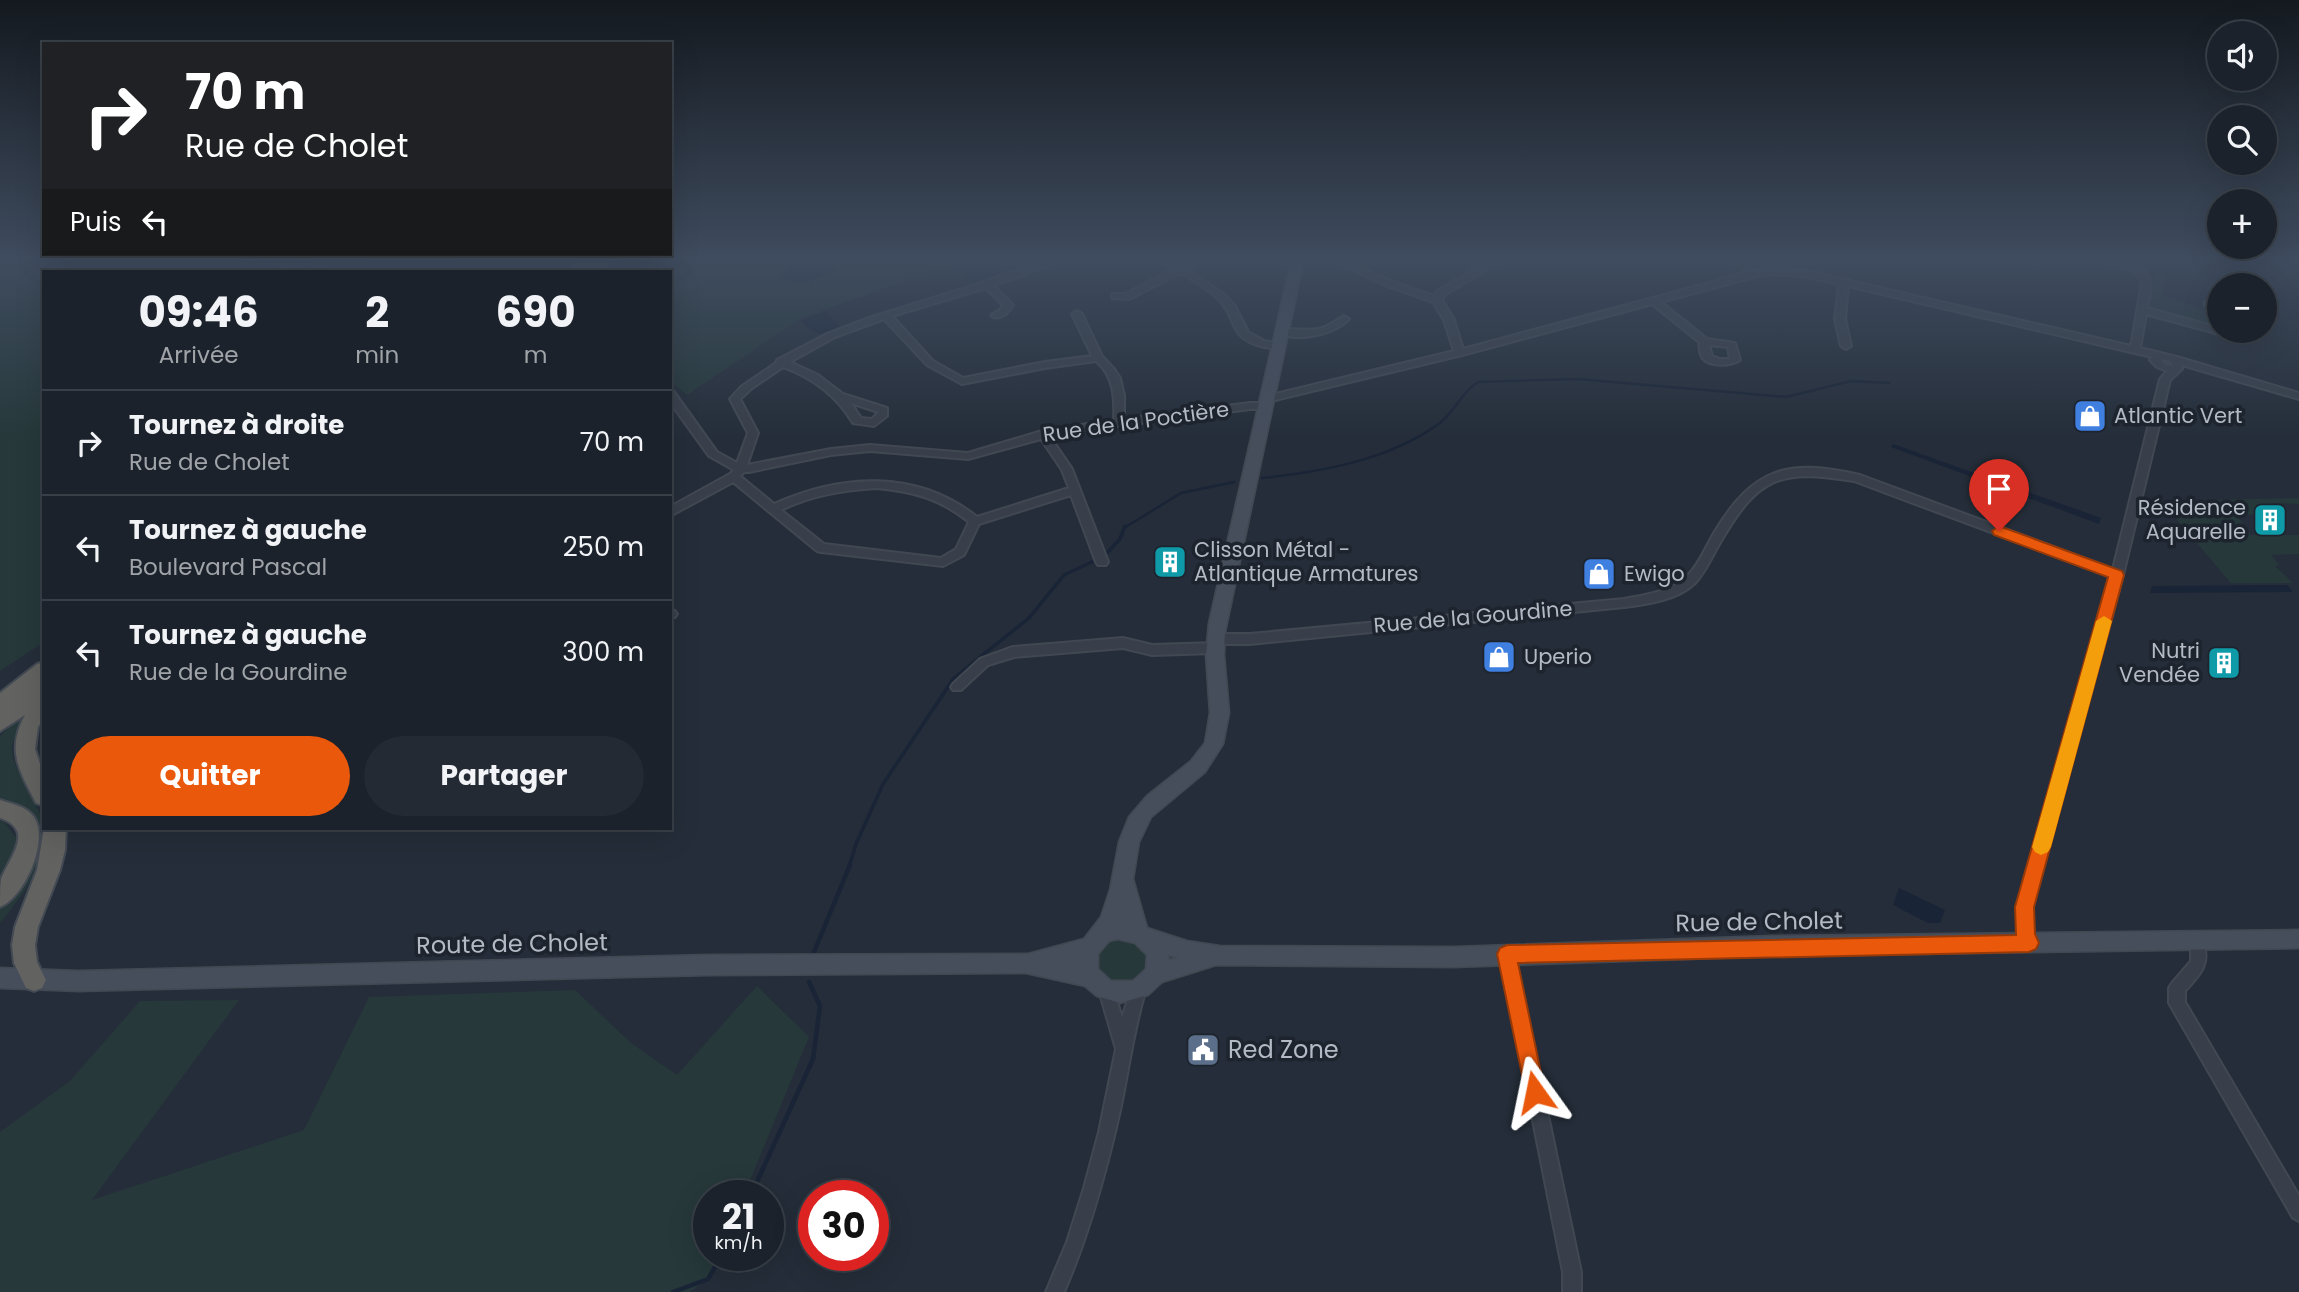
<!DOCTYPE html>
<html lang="fr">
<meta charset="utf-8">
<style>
body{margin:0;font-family:Poppins,sans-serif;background:#242a33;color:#f1f3f6;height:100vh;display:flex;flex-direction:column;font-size:26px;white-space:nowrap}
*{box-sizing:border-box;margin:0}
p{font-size:23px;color:#a0a4a9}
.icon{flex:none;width:38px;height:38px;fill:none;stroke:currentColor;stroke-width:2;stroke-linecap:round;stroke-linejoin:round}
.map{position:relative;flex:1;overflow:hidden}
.drawer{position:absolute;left:42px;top:270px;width:630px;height:560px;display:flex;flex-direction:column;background:#1b222b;border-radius:0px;box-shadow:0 7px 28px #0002,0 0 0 2px #393f47}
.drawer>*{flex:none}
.guide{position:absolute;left:42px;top:42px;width:630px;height:214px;border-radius:0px;box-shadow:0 7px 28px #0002,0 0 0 2px #393f47;background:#202124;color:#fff;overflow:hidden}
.tools{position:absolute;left:2207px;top:21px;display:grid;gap:14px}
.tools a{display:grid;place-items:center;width:70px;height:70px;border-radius:50%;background:#1b222b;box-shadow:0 7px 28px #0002,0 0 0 2px #393f47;font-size:35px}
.speed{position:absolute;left:693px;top:1180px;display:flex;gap:14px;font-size:35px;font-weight:700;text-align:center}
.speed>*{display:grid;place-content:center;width:91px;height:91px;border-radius:50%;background:#1b222b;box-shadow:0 7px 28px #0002,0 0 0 2px #393f47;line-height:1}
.speed small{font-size:18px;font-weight:400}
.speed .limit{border:10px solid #d22;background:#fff;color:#111}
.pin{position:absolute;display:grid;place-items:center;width:60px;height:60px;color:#fff;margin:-72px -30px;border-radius:50% 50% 50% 0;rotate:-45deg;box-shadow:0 0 7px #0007}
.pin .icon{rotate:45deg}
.me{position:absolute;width:77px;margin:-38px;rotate:348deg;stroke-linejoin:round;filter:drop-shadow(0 0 5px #0008)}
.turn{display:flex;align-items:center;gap:24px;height:147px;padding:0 28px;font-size:32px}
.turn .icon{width:91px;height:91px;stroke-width:2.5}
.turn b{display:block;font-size:49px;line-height:60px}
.then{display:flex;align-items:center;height:66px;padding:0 28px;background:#0003;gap:14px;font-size:26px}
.eta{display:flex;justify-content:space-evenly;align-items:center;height:119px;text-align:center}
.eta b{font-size:42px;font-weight:700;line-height:49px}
.button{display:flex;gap:14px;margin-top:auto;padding:14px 28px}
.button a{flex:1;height:80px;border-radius:42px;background:#ea580c;color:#fff;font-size:28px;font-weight:700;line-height:80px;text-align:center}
.button a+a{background:#242a33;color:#f1f3f6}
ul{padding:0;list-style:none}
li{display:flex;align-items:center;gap:21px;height:105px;padding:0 28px;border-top:2px solid #393f47}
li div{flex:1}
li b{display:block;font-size:26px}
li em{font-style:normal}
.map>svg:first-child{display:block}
</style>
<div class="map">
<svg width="2299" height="1292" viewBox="0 0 2299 1292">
<rect width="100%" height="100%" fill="#242d39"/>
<path fill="#26383a" d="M 0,258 L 399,258 L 357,266 L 345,271 L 44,271 L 44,642 L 0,671 Z
M 454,258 L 582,258 L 565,271 L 453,271 Z
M 628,258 L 971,258 L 801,318 L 687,395 L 670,381 L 670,271 L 609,271 Z
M 2159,273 L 2166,274 L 2163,296 L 2219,315 L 2219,327 L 2151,310 L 2149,307 L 2151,284 Z
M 2299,498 L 2299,504 L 2271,503 L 2284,516 L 2239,514 L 2238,517 L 2251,535 L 2299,535 L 2299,554 L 2271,555 L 2279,565 L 2275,566 L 2293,583 L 2231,583 L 2161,501 Z
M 38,701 C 29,715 14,732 12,748 C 11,759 20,774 25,784 C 32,798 42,813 44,828 C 50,861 20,899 0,923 L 0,908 L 29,871 L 37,849 L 0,805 L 0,736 Z
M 0,821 L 4,822 L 18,840 L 14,861 L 0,883 Z
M 1116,935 L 1147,948 L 1149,972 L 1128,987 L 1100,979 L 1094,953 Z
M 757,986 L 809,1037 L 744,1195 L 709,1195 L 709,1255 L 719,1255 L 709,1278 L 690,1292 L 0,1292 L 0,1132 L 70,1081 L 140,1001 L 239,1000 L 92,1200 L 304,1130 L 369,997 L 575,990 L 631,1043 L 677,1075 Z"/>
<path fill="#192436" d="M 979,258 L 989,258 L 1004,275 L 973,282 L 957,266 Z
M 826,259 L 837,269 L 803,284 L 782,278 L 787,266 L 796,262 L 809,264 Z
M 826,311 L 840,327 L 820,334 L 806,326 L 802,320 Z
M 1893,444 L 2101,518 L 2099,524 L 1891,447 Z
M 2287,585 L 2293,592 L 2150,593 L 2152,586 Z
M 1899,888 L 1945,910 L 1940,923 L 1928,923 L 1893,905 Z"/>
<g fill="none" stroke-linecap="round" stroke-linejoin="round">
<path stroke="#192436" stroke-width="2.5" d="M 1262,478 C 1321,472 1388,460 1437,425 C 1454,414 1460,393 1478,382 L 1578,379 L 1786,397 L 1851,381 L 1889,383
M 1124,528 L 1181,493 L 1234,482"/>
<path stroke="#192436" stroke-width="3.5" d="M 1108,552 L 1120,539 L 1125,526
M 849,867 L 856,844 L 883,784 L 954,678 L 1029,618 L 1064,575 L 1094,561"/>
<path stroke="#192436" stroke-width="4.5" d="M 814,952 L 850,865
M 751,1195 L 813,1059 L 820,1006 L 809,982
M 673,1292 L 708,1279 L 722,1255"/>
<defs>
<path id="minor" d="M 241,258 L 264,258 L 326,268 L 331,271 L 311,271 Z
M 1049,258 L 1062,258 L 1025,275 L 993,285 L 1013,305 C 1008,313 1003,319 993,317 L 991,315 L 1000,310 L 1003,305 L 986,288 L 892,316 L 933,361 L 963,378 L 1045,362 L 1092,356 L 1072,314 L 1077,311 L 1082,314 L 1102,356 L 1114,369 L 1120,378 L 1124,395 L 1124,419 L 1250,403 L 1265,403 L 1270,406 L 1265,409 L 1250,409 L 1063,433 L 1050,437 L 1072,469 L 1108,562 L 1106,565 L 1098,565 L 1096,562 L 1071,495 L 979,524 L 964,555 L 943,566 L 821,552 L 817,551 L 733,482 L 670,516 L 670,507 L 730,474 L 734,470 L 709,456 L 670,402 L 670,391 L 674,392 L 717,452 L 737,463 L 748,433 L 730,399 L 741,387 L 776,363 L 777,360 L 829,333 L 866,319 L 981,283 ZM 884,319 L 927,365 L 962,384 L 1045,368 L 1096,361 C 1114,376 1115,398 1114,420 L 1042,431 L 968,453 L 870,445 L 831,449 L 747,465 L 758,433 L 740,399 L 752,388 L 783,367 C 814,379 836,395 853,423 L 874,426 L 887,416 L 887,408 L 843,394 L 818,375 L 790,362 L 835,337 ZM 851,403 L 878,412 L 878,413 L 872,419 L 861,418 ZM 1041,439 L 1062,470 L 1069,488 L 977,517 C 917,469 841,474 774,504 L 740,476 L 744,472 L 749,472 L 831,455 L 870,451 L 968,459 ZM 877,488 C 915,492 939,498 969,522 L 956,549 L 941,558 L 824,544 L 781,510 C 813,495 843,490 877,488 Z
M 1158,258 L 1169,258 L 1181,266 L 1195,258 L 1207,258 L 1187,269 L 1225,295 L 1235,306 L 1248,332 L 1264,341 L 1281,344 L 1281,348 C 1266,349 1245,344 1237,331 C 1231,321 1229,310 1221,302 C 1210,290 1195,281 1181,273 L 1129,299 L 1112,298 L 1112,294 L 1125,294 L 1174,269 Z
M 1326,258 L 1338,258 L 1391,281 L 1434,296 L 1437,291 L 1494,258 L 1505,258 L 1444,295 L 1442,300 L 1454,320 L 1463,349 L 1746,273 L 1732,258 L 1741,258 L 1754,271 L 1765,268 L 1803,270 L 2131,346 L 2142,282 C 2131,263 2110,266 2093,258 C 2111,258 2143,258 2150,280 C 2153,287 2148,300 2147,308 L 2219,328 L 2219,331 L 2241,331 L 2230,337 L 2146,314 L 2140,348 L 2177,357 L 2299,393 L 2299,399 L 2182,365 L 2182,369 L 2170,380 L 2123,575 L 2032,907 L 2033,934 L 2036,943 L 2034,948 L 2029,950 L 2024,948 C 2018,934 2018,921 2018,907 L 2111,577 L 1854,481 C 1780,469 1759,476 1721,541 C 1713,554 1706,572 1695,583 C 1678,600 1647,604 1624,607 L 1250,644 L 1215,644 L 1221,648 L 1215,653 L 1152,655 L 1123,648 L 1014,657 L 988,665 L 961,690 L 953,690 L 951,687 L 953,684 L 980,659 L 1013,647 L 1123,638 L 1152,645 L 1215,643 L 1209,639 L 1215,634 L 1250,634 L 1624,599 C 1645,595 1668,592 1685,578 C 1697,568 1706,547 1714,533 C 1753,468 1787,458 1860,475 L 2113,569 L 2160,379 L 2167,371 L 2157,367 L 2150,360 L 2152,357 L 1848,286 L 1845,319 L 1851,346 L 1846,349 L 1841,346 L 1835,319 L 1839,284 L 1803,276 L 1765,274 L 1661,302 L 1707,339 L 1735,343 L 1740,360 C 1731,366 1706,368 1701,355 C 1699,351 1700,346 1699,342 L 1652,304 L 1462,355 L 1267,402 L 1263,401 L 1263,397 L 1454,351 L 1444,320 L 1433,302 L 1385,285 ZM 1709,345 L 1728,347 L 1730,359 L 1720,359 L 1712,356 ZM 2162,359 L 2170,361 L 2173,366 L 2166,365 L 2161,360 Z
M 2208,301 L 2219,303 L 2219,309 L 2205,306 L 2205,302 Z
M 1344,316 L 1349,319 C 1334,335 1296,343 1277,332 C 1287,326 1305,332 1318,329 C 1329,327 1335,321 1344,316 Z
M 670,610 L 675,611 L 677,614 L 675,617 L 670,618 Z
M 2196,935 L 2201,937 C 2212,962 2202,973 2185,991 L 2185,1002 L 2299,1196 L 2299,1221 L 2293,1218 L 2169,1003 L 2169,988 L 2172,983 L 2191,961 L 2191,949 L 2189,942 L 2191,937 Z
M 1507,947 L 1512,949 L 1514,954 L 1581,1272 L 1581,1292 L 1563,1292 L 1563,1272 L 1500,954 L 1502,949 Z
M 1138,982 L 1143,984 L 1146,989 C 1134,1027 1129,1067 1121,1106 C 1107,1169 1090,1232 1064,1292 L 1046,1292 L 1067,1242 L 1084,1188 L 1099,1132 L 1116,1049 L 1099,990 L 1102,985 L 1107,983 L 1112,985 L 1122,1018 L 1133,984 Z"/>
<path id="secondary" d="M 1292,258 L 1304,258 L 1225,632 L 1224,655 L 1229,713 L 1223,744 L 1205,772 L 1151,817 L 1139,842 L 1133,879 L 1147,928 L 1187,941 L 1220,946 L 1454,947 L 1773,936 L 2299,930 L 2299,948 L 1773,956 L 1454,967 L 1216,965 L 1162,982 L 1148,995 L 1120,1003 L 1097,996 L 1085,986 L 1026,973 L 709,975 L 79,991 L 0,988 L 0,968 L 79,971 L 709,955 L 1028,954 L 1084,939 L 1101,917 L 1110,890 L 1119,842 L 1129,817 L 1147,796 L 1191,761 L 1205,743 L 1210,713 L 1206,655 L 1209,623 ZM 1118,939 L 1135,943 L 1147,955 L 1146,969 L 1133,981 L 1111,981 L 1098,969 L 1098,954 L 1109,941 ZM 1168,955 L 1178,958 L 1169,960 Z"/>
<path id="trunk" d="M 584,258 L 616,258 L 601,271 L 569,271 Z
M 44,662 L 44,718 L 38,727 L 35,749 L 44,776 L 44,806 L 36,803 C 19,770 6,750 25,715 L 0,731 L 0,693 L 37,664 Z
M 0,800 C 12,804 26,806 34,817 C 50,840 24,898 0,907 C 0,899 0,886 1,879 C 9,858 36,830 0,818 Z
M 44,828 L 66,828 L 65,850 L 60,870 L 38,927 L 35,945 L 37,962 L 46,980 L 42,988 L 34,991 L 26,988 L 14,963 L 12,945 L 15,927 L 37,870 Z"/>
</defs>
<use href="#minor" stroke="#414852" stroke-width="4"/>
<use href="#secondary" stroke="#414852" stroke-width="3"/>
<use href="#trunk" stroke="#434a54" stroke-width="4"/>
<use href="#minor" fill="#383f4a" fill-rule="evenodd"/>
<use href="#secondary" fill="#464e5c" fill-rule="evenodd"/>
<use href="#trunk" fill="#626260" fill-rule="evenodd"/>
</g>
<linearGradient id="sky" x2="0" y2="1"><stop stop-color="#14191f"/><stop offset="0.59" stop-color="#3f4c5f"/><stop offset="1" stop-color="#3f4c5f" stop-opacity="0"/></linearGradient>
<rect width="2299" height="439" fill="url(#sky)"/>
<path fill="#ea580c" stroke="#983908" stroke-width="2" d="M 1999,526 L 2122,571 L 2124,575 L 2034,907 L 2035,934 L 2039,943 L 2036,949 L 2029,952 L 1518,963 L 1545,1092 L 1542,1099 L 1535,1102 L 1527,1099 L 1497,954 L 1500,948 L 1507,945 L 2016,935 L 2015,907 L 2108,577 L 1994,535 L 1992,531 Z"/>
<path fill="#f59e0b" d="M 2104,616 L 2112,621 L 2051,847 L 2048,852 L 2041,855 L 2035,852 L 2032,847 L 2096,621 Z"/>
<defs>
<symbol id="shop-square" viewBox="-11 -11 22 22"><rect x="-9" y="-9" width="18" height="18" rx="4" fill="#3f7fe0" stroke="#1d242e"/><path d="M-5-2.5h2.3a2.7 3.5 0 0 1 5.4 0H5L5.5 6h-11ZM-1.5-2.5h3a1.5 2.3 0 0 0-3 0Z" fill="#fff"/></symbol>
<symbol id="building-square" viewBox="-11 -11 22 22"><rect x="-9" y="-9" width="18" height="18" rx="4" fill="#0f9aa8" stroke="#1d242e"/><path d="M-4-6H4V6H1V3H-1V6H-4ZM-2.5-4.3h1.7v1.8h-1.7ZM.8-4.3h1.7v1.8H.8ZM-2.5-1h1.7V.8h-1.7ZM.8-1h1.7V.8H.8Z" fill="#fff"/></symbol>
<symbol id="civic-square" viewBox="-11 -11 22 22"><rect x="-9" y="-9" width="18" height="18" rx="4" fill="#5c6f8a" stroke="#1d242e"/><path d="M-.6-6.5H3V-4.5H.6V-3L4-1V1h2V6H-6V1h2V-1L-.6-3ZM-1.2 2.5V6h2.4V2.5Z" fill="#fff"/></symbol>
</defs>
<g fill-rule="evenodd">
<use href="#shop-square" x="2071" y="397" width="38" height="38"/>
<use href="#building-square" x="2251" y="501" width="38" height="38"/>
<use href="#building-square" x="1151" y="543" width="38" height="38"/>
<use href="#shop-square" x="1580" y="555" width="38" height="38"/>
<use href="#shop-square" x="1480" y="638" width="38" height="38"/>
<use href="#building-square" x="2205" y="644" width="38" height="38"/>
<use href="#civic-square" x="1184" y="1031" width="38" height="38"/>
</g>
<g text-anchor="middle" stroke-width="7" stroke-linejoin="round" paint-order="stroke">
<g font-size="21" fill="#b3bac5" stroke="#1d242e" text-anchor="start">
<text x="2114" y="423">Atlantic Vert</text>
<text x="2246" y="515" text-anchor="end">Résidence<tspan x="2246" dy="24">Aquarelle</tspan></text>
<text x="1194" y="557">Clisson Métal -<tspan x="1194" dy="24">Atlantique Armatures</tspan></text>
<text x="1624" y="581">Ewigo</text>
<text x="2200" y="658" text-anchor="end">Nutri<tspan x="2200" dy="24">Vendée</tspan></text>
<text x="1524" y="664">Uperio</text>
</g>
<g font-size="21" fill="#b3bac5" stroke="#1d242e">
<text transform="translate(1136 422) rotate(-8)" y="7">Rue de la Poctière</text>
<text transform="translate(1473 617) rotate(-5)" y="7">Rue de la Gourdine</text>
</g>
<g font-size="24" fill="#b3bac5" stroke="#1d242e">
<text transform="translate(1759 922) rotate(-1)" y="8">Rue de Cholet</text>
<text transform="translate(512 944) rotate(-1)" y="8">Route de Cholet</text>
</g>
<g font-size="24" fill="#b3bac5" stroke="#1d242e" text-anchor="start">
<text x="1228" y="1058">Red Zone</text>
</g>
</g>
</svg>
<div class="tools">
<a><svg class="icon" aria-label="sound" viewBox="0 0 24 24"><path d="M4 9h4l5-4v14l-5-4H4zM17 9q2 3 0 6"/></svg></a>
<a><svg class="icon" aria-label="search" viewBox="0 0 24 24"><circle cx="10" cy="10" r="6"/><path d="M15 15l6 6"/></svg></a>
<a>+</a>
<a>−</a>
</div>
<div class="speed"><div>21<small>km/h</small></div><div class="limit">30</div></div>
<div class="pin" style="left:1999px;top:531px;background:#d93025"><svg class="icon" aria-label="arrive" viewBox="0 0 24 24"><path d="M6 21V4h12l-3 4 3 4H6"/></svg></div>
<svg class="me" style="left:1535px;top:1092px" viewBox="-20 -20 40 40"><path d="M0-17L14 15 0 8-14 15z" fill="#ea580c" stroke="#fff" stroke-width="4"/></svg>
<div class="guide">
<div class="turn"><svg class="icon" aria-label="right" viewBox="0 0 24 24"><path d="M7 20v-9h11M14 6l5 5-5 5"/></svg><div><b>70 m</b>Rue de Cholet</div></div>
<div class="then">Puis<svg class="icon" aria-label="left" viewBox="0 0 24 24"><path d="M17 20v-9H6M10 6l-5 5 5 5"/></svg></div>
</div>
<section class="drawer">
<div class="eta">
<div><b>09:46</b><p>Arrivée</p></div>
<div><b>2</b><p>min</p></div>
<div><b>690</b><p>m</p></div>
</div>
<ul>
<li><svg class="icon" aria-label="right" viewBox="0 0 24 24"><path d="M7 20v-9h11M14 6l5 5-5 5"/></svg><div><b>Tournez à droite</b><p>Rue de Cholet</p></div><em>70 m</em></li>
<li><svg class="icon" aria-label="left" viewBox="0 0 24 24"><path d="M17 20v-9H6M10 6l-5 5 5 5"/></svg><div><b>Tournez à gauche</b><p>Boulevard Pascal</p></div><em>250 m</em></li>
<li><svg class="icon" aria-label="left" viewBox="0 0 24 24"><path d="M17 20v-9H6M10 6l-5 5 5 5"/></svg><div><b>Tournez à gauche</b><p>Rue de la Gourdine</p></div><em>300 m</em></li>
</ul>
<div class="button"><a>Quitter</a><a>Partager</a></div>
</section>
</div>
